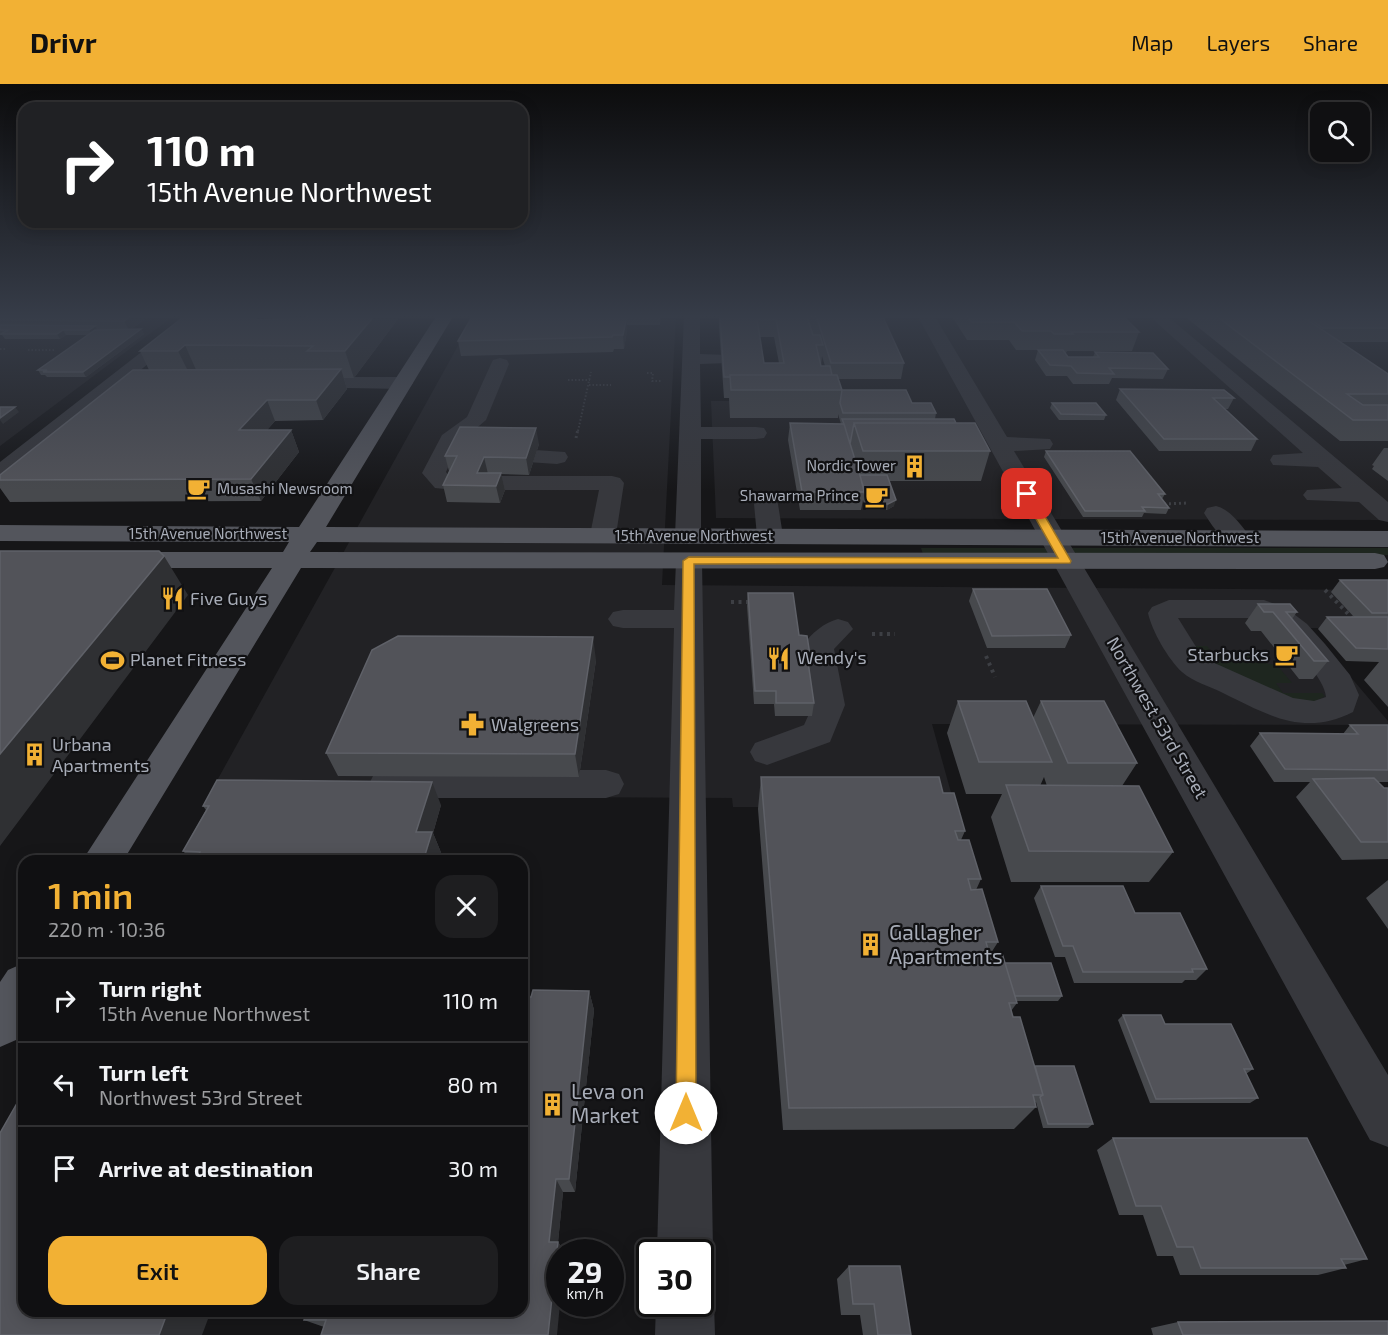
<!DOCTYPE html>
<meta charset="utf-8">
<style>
body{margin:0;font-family:"Exo 2",sans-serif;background:#1e1e20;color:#f1f3f6;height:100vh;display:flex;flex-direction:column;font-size:22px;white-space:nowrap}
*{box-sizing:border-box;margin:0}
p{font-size:20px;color:#9c9d9f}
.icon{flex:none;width:33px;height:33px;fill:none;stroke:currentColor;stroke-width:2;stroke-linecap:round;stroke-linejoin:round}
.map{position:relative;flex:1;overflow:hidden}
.side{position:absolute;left:18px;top:771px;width:510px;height:462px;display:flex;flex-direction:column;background:#101012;border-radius:18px;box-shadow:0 3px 15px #0003,0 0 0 2px #303032}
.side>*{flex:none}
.guide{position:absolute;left:18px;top:18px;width:510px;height:126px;border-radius:18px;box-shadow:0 3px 15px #0003,0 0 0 2px #303032;background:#202124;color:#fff;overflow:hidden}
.buttons{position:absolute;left:1310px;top:18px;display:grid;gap:12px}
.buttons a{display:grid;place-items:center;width:60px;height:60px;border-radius:12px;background:#101012;box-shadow:0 3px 15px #0003,0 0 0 2px #303032;font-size:30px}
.speed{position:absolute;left:546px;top:1155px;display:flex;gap:12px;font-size:30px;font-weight:700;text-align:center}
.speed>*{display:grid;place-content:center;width:78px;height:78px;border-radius:50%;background:#101012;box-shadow:0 3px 15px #0003,0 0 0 2px #303032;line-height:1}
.speed small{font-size:15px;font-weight:400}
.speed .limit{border:3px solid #111;border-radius:9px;background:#fff;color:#111}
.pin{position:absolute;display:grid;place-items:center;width:51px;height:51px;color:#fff;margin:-26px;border-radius:12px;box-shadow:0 3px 9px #0006}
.me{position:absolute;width:66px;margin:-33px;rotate:0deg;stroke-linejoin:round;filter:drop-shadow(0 0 4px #0008)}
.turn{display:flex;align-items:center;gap:21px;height:126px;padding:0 30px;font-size:27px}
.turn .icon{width:78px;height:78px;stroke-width:2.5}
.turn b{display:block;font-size:42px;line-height:51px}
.round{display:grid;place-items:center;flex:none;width:63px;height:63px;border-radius:18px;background:#1e1e20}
.overview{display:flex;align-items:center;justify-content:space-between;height:102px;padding:0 30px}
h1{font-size:36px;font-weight:600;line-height:45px;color:#f2b134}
.action{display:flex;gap:12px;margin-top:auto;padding:12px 30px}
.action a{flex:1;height:69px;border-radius:18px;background:#f2b134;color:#111;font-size:24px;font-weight:600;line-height:69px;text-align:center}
.action a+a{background:#1e1e20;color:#f1f3f6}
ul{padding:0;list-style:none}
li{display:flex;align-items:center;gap:18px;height:84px;padding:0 30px;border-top:2px solid #303032}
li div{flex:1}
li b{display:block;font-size:22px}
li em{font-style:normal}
header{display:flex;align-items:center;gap:36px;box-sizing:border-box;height:84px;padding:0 30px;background:#f2b134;color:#111}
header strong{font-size:28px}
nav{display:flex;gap:33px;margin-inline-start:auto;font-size:21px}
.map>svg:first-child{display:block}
</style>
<header>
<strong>Drivr</strong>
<nav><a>Map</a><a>Layers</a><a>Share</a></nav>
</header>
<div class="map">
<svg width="1388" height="1251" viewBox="0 0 1388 1251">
<rect width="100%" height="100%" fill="#161618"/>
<path fill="#222225" d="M 0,231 L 175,231 L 0,362 Z
M 475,231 L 676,231 L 662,501 L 1388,506 L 1388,544 L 1309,544 L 1388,637 L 1388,641 L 932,640 L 955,723 L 733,723 L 732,714 L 209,711 Z
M 808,231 L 1388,231 L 1388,436 L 716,434 L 711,317 L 832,317 Z"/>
<path fill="#1e261f" d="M 921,464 L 1388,464 L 1388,471 L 923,470 Z
M 1195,562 L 1207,562 L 1211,567 L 1259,567 L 1268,580 L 1277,581 L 1292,599 L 1276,599 L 1283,609 L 1322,609 L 1325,612 L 1314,618 L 1290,620 L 1207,576 L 1195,567 Z"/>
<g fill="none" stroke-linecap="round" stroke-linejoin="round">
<path stroke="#3d3f44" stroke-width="2" stroke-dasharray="1.5 2" stroke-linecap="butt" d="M 0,265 L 6,265
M 28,266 L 54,266
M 647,289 L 653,289 L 652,297 L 661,297
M 568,296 L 590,296
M 589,301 L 611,301
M 578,347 L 591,288"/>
<path stroke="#3d3f44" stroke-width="3" stroke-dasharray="2 3" stroke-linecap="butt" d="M 576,354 L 578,345
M 1164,420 L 1188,419"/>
<path stroke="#3d3f44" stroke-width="4" stroke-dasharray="3 4.5" stroke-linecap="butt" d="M 1325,506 L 1354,536
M 731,518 L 752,518
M 872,550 L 895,550
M 986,572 L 995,593"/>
<path fill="#37383d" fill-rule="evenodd" d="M 189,231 L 208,231 L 8,394 L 0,396 L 0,378 Z
M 684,231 L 700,231 L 700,270 L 728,271 L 731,275 L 728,279 L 700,280 L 701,343 L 756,343 L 764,344 L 767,349 L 764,354 L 756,355 L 701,355 L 701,452 L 697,457 L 688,460 L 679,457 L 675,452 Z
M 917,231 L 934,231 L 1007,353 L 1050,355 L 1053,360 L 1050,365 L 1014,367 L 1388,991 L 1388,1063 L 1370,1056 Z
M 1148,231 L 1166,231 L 1388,418 L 1388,438 L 1379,436 L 1359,418 L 1307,416 L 1303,411 L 1307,406 L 1342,404 L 1318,383 L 1273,381 L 1270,376 L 1273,371 L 1303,369 Z
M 500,274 L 507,276 L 509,280 L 486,336 L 459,359 L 446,388 L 449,392 L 464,394 L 468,399 L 464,404 L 456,406 L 435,404 L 422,389 L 442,351 L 467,333 L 491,280 L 493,276 Z
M 301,293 L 403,293 L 410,295 L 413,299 L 410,303 L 403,305 L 294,303 L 291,299 L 294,295 Z
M 535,366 L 565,368 L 568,373 L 565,378 L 557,380 L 527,378 L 524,373 L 527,368 Z
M 484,392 L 612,392 L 620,394 L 624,399 L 616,451 L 612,456 L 603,459 L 594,456 L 590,451 L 599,406 L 484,406 L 476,404 L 472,399 L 476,394 Z
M 766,413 L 775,415 L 778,420 L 783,452 L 779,457 L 770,460 L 761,457 L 757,452 L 754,420 L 757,415 Z
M 1216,422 C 1230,425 1242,442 1251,454 L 1247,459 C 1227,465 1214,445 1204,429 L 1207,424 Z
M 689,469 L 698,471 L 702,477 L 713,1168 L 705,1188 L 700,1189 L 700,1168 L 657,1168 L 674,544 L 623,544 L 613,542 L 608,535 L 613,528 L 623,526 L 674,526 L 676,477 L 680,471 Z
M 1169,516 L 1264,516 L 1286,524 L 1307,540 L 1325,560 L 1350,591 L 1359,611 L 1353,628 C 1304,653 1268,631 1223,609 C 1210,602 1193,598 1182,588 C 1168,575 1152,547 1148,529 L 1152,523 ZM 1178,534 L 1259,534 C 1278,544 1325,592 1326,613 L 1314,617 L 1293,614 L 1210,577 L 1198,566 Z
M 838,535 L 848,538 L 853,545 L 834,565 L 845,621 L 830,658 L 767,681 L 755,677 L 750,668 L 755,659 L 804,641 L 813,621 L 803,562 C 811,549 824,539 838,535 Z
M 387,686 L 606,686 L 619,690 L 624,700 L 619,710 L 606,714 L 387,714 L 374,710 L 369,700 L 374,690 Z
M 700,1197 L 705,1200 L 714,1220 L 715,1251 L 655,1251 L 656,1220 L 700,1220 Z"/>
<path fill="#53555c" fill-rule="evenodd" d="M 437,231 L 454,231 L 326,443 L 1388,447 L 1388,463 L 317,458 L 310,468 L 1375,469 L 1384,471 L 1388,478 L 1384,483 L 1375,485 L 301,484 L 123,777 L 82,777 L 272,484 L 122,484 L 113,482 L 109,476 L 113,470 L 122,468 L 283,468 L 289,458 L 0,457 L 0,441 L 299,443 Z
M 24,879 L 24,943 L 16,956 L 0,963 L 0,898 L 8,886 Z"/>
</g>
<path fill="#47494d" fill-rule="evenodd" d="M 0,231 L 150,231 L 150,232 L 131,245 L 141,245 L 144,250 L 86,293 L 47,293 L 45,291 L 41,291 L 38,286 L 88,251 L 66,251 L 60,255 L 5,255 L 2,251 L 0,251 Z
M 186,231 L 294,231 L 291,235 L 306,234 L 309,231 L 401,231 L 354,294 L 344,294 L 347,305 L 323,336 L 275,337 L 267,346 L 291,346 L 299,368 L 261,417 L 10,418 L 0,404 L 0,391 L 149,286 L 140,267 Z
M 473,231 L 661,231 L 660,241 L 627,241 L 627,246 L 624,265 L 614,265 L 613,268 L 461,272 L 458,257 Z
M 719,231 L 882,231 L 904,279 L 901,295 L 838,295 L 842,306 L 912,319 L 936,329 L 935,335 L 956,339 L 990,367 L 981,397 L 889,397 L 894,422 L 887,426 L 866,426 L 863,416 L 861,426 L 800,426 L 788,356 L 790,339 L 841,340 L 838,330 L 838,334 L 730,334 L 729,314 L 724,314 L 719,243 ZM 760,253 L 774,253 L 779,279 L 764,279 ZM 822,272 L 825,282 L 821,282 Z
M 951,231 L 1127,231 L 1126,232 L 1123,232 L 1139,248 L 1132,267 L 1067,267 L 1066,269 L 1065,269 L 1068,273 L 1093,273 L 1095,268 L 1168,285 L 1163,295 L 1112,294 L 1109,300 L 1073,300 L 1067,292 L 1046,292 L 1035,276 L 1038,266 L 1016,266 L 1009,256 L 967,256 Z
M 1183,231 L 1388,231 L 1388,258 L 1341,258 L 1388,290 L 1388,357 L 1340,357 Z
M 1120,305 L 1234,314 L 1228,325 L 1225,325 L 1257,355 L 1251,367 L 1159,367 L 1116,316 Z
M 1052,319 L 1106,331 L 1104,336 L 1059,336 L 1050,324 Z
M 539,360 L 529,391 L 501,390 L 505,406 L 500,419 L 447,418 L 443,401 L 449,387 L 445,372 Z
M 1384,364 L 1388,364 L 1388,397 L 1372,385 L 1374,382 L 1372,381 Z
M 1046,367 L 1165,410 L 1162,415 L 1169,424 L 1166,430 L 1144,429 L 1142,433 L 1083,433 L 1044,373 Z
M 1340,496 L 1388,496 L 1388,623 L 1364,596 L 1379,578 L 1346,577 L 1318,545 L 1327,533 L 1354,533 L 1331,508 Z
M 973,505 L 1071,551 L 1065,564 L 987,564 L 969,517 Z
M 748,509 L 799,551 L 810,571 L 809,581 L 814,619 L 812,632 L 775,632 L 774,620 L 754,620 L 747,522 Z
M 1258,520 L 1297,528 L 1292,535 L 1328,577 L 1313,595 L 1299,595 L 1261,547 L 1251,547 L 1245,539 Z
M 596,576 L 579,693 L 338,692 L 326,669 Z
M 958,617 L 1033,634 L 1041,617 L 1137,679 L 1122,702 L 1173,768 L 1149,798 L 1011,798 L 991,733 L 1002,710 L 966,710 L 947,649 ZM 1044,693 L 1047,702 L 1040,702 Z
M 1350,641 L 1388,641 L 1388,698 L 1378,698 L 1384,704 L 1388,704 L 1388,775 L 1342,776 L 1296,713 L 1310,698 L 1274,698 L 1250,662 L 1260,649 L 1343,650 Z
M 761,693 L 943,709 L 965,747 L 961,756 L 981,795 L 976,806 L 998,858 L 991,869 L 1005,879 L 1062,912 L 1058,917 L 1016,917 L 1017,919 L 1011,927 L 1013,933 L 1035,982 L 1093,1040 L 1088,1044 L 1043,1044 L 1036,1018 L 1035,1019 L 1036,1023 L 1014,1045 L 783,1046 L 758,725 Z
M 441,721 L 433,749 L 442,771 L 440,777 L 192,777 L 183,767 L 206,726 L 203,722 Z
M 1388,796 L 1388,845 L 1366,814 Z
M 1041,802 L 1135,829 L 1207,885 L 1196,896 L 1185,896 L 1182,899 L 1074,899 L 1065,873 L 1055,873 L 1034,814 Z
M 589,907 L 594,926 L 575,1108 L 563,1108 L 558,1158 L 565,1168 L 560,1168 L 324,1243 L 304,1236 L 531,913 Z
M 1123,931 L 1165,940 L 1253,985 L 1246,990 L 1258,1014 L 1250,1019 L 1150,1019 L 1118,936 Z
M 1113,1054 L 1367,1175 L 1344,1181 L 1346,1184 L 1318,1191 L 1180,1191 L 1173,1172 L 1157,1172 L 1143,1131 L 1119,1131 L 1097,1066 Z
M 849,1182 L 911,1251 L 863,1251 L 860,1231 L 841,1231 L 837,1195 Z
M 1178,1238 L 1388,1251 L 1153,1251 L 1151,1244 Z"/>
<path fill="#2f3033" d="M 132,231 L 150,231 L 150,232 L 129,246 L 124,237 Z
M 259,231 L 294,231 L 264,261 L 254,236 Z
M 375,231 L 401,231 L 354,294 L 345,267 Z
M 627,232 L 627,246 L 624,265 L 623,251 Z
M 95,242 L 98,247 L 92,251 L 89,246 Z
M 141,245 L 144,250 L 86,293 L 83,288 Z
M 63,246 L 66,251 L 60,255 L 57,250 Z
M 185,261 L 197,288 L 191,293 L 178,267 Z
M 341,285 L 347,305 L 323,336 L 316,316 Z
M 267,316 L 275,337 L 248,368 L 239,346 Z
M 15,323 L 19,328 L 3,340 L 0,336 L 0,334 Z
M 536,344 L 539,360 L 529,391 L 526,374 Z
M 291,346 L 299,368 L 261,417 L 251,395 Z
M 484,373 L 488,390 L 477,389 Z
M 501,389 L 505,406 L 500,419 L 496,402 Z
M 896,416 L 894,422 L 887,426 L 888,420 Z
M 164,472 L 188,511 L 0,762 L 0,670 Z
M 593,553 L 596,576 L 579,693 L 575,670 Z
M 432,698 L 441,721 L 433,749 L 442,771 L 440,777 L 427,777 L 416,748 Z
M 390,771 L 392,777 L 388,777 Z
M 589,907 L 594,926 L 575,1108 L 569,1095 Z
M 556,1095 L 563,1108 L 557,1169 L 549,1158 Z
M 558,1158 L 565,1168 L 560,1168 L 560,1220 L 557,1251 L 548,1251 Z
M 168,1227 L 211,1227 L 202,1251 L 159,1251 Z"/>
<path fill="#525359" stroke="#5f6168" stroke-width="1.5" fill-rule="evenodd" d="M 0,231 L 132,231 L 124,237 L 0,236 Z
M 186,231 L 259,231 L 254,236 L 306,234 L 309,231 L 375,231 L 345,267 L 307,267 L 313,262 L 185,261 L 178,267 L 140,267 Z
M 473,231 L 608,231 L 627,232 L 623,251 L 613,251 L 612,253 L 458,257 Z
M 720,231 L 815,231 L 815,233 L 807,233 L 813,251 L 820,251 L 823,261 L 816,261 L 821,282 L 830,282 L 832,291 L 730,291 L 730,293 L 724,293 ZM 757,235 L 776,235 L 784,279 L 764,279 Z
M 816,231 L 882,231 L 904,279 L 831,279 Z
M 967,231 L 1122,231 L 1139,248 L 1071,248 L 1073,250 L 1054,250 L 1051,247 L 1022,247 L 1014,238 L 971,238 Z
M 1215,231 L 1300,231 L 1388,290 L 1388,310 L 1347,310 L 1363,321 L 1388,321 L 1388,336 L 1353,336 Z
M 1304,231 L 1388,231 L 1388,244 L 1323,244 Z
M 0,241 L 95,242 L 89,246 L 63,246 L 57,250 L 1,250 L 8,246 L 0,246 Z
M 141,245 L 83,288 L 43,288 L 47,286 L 38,286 L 95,246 Z
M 1038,266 L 1063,266 L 1068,273 L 1099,273 L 1095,268 L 1153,269 L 1168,285 L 1109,284 L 1114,290 L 1077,289 L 1071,282 L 1050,281 Z
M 341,285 L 316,316 L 267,316 L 239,346 L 291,346 L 251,395 L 0,396 L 0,391 L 133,286 Z
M 730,291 L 837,291 L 842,306 L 731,306 Z
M 1120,305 L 1224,306 L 1234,314 L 1213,314 L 1257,355 L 1164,355 Z
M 842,306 L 906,306 L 912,319 L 931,319 L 936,329 L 843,329 L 840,319 Z
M 1052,319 L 1096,319 L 1106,331 L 1061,330 Z
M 0,323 L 15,323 L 0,334 Z
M 842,335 L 954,335 L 956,339 L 854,339 L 850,360 L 844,340 Z
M 790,339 L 844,340 L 865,408 L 802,408 Z
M 854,339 L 975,339 L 990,367 L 863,367 Z
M 460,343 L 536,344 L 526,374 L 484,373 L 477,389 L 501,389 L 496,402 L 443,401 L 457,372 L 445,372 Z
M 1046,367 L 1130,367 L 1165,410 L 1158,410 L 1169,424 L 1142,423 L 1145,427 L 1085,427 Z
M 860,391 L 887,391 L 896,416 L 888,420 L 867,420 Z
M 0,467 L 159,467 L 164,472 L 0,670 Z
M 1340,496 L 1388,496 L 1388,529 L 1372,529 Z
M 973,505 L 1047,505 L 1071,551 L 992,552 Z
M 748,509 L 793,509 L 799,551 L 807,552 L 810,571 L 807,571 L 814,619 L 776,619 L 776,607 L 755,607 Z
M 1258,520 L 1290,520 L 1297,528 L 1286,528 L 1328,577 L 1314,577 L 1273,528 L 1264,528 Z
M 1327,533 L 1388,533 L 1388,565 L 1356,564 Z
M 398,552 L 593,553 L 575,670 L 326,669 L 372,566 Z
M 958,617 L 1026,617 L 1052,678 L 979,678 Z
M 1041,617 L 1104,617 L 1137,679 L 1068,679 Z
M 1350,641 L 1388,641 L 1388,686 L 1285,685 L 1260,649 L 1358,650 Z
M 761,693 L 939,693 L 943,709 L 954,709 L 965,747 L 955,747 L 958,756 L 969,756 L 981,795 L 968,795 L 971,806 L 982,805 L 998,858 L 986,858 L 989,869 L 1002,869 L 1017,919 L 1009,919 L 1013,933 L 1020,933 L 1043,1011 L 1033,1011 L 1036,1023 L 789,1024 Z
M 1374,694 L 1384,704 L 1388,704 L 1388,758 L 1361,758 L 1313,695 Z
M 217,696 L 432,698 L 416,748 L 432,748 L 425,771 L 390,771 L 388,777 L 195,777 L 200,768 L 183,767 L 209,722 L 203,722 Z
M 1006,701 L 1139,702 L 1173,768 L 1029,767 Z
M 1041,802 L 1123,802 L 1135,829 L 1180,829 L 1207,885 L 1192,885 L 1193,888 L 1083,888 L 1073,862 L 1063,862 Z
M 1005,879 L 1051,879 L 1062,912 L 1015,912 Z
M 533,906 L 589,907 L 569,1095 L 556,1095 L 549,1158 L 558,1158 L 548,1251 L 321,1251 L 326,1236 L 304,1236 L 307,1227 L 522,1227 L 522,913 L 531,913 Z
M 1123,931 L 1161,931 L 1165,940 L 1231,940 L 1253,985 L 1244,985 L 1258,1014 L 1156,1015 Z
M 1035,982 L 1074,982 L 1093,1040 L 1048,1040 L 1040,1013 L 1043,1011 Z
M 24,1007 L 24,1227 L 168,1227 L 159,1251 L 0,1251 L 0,1049 Z
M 1113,1054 L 1307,1054 L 1367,1175 L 1341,1175 L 1346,1184 L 1201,1184 L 1193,1163 L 1177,1163 L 1161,1122 L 1136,1122 Z
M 849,1182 L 900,1182 L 911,1251 L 878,1251 L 874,1220 L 853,1220 Z
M 1388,1237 L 1388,1251 L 1183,1251 L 1178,1238 Z"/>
<linearGradient id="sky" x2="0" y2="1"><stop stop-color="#0c0c0d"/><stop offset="0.57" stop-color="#363c48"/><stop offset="1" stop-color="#363c48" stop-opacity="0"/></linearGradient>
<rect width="1388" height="407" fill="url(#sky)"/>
<path fill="#f2b134" stroke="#9d7322" stroke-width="1.5" d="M 1024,407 L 1032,410 L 1071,477 L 1070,479 L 694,480 L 696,1029 L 693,1036 L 686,1039 L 679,1036 L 676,1029 L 683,477 L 689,473 L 1058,474 L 1022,410 Z"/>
<defs>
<symbol id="building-bare" viewBox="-9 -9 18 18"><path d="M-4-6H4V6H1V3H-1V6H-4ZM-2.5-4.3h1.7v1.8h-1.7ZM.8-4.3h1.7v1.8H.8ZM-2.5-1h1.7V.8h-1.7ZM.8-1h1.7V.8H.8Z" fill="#f2b134" stroke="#111113" stroke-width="2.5" paint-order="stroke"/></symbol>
<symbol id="cafe-bare" viewBox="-9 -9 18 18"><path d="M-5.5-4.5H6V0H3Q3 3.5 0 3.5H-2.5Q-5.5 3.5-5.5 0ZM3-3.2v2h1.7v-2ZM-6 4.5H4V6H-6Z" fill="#f2b134" stroke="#111113" stroke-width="2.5" paint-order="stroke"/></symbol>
<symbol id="restaurant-bare" viewBox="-9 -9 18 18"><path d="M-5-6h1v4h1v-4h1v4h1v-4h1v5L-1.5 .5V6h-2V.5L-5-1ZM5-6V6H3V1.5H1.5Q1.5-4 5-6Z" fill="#f2b134" stroke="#111113" stroke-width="2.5" paint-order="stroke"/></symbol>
<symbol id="stadium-bare" viewBox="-9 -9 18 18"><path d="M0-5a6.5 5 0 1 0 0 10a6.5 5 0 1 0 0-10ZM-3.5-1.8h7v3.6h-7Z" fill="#f2b134" stroke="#111113" stroke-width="2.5" paint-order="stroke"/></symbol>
<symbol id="pharmacy-bare" viewBox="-9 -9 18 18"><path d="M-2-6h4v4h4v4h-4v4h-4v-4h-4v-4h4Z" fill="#f2b134" stroke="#111113" stroke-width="2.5" paint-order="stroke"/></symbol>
</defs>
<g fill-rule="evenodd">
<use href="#building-bare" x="898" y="366" width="33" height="33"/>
<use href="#cafe-bare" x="182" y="388" width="33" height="33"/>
<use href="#cafe-bare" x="860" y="396" width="33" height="33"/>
<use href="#restaurant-bare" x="156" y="498" width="33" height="33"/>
<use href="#cafe-bare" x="1270" y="554" width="33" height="33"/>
<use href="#restaurant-bare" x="762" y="558" width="33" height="33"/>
<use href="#stadium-bare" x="96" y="560" width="33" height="33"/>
<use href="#pharmacy-bare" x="456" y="624" width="33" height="33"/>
<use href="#building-bare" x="18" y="654" width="33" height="33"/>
<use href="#building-bare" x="854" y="844" width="33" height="33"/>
<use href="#building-bare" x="536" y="1004" width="33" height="33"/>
</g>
<g text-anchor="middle" stroke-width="4.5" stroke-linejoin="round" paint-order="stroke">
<g font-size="15" fill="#a8adb8" stroke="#111113" text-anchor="end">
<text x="896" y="387">Nordic Tower</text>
<text x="217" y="410" text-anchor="start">Musashi Newsroom</text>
<text x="859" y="417">Shawarma Prince</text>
</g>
<g font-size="15" fill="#a8adb8" stroke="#111113">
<text x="208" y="455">15th Avenue Northwest</text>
<text x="694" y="457">15th Avenue Northwest</text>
<text x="1180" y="459">15th Avenue Northwest</text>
</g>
<g font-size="18" fill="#a8adb8" stroke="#111113" text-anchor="start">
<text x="190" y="521">Five Guys</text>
<text x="1269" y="577" text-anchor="end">Starbucks</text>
<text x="797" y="580">Wendy's</text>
<text x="130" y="582">Planet Fitness</text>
<text x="491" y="647">Walgreens</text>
<text x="52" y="667">Urbana<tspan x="52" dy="21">Apartments</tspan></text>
</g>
<g font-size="18" fill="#a8adb8" stroke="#111113">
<text transform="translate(1157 634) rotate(60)" y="6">Northwest 53rd Street</text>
</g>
<g font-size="21" fill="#a8adb8" stroke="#111113" text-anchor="start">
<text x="889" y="856">Gallagher<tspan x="889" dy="24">Apartments</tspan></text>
<text x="571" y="1015">Leva on<tspan x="571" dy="24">Market</tspan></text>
</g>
</g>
</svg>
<div class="buttons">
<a><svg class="icon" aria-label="search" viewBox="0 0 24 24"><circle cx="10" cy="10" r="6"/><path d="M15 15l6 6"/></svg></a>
</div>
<div class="speed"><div>29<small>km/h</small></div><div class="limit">30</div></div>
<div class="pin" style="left:1027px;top:410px;background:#d93025"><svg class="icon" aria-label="arrive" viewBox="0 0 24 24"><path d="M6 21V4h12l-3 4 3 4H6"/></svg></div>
<svg class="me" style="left:686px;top:1029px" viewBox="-20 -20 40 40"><circle r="19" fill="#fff"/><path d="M0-13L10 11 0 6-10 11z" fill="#f2b134"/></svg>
<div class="guide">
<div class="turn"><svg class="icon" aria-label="right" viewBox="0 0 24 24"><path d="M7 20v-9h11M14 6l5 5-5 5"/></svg><div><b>110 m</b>15th Avenue Northwest</div></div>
</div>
<section class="side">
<div class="overview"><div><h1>1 min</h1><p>220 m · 10:36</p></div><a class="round"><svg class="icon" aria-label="close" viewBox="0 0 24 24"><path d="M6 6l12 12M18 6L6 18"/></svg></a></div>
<ul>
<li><svg class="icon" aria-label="right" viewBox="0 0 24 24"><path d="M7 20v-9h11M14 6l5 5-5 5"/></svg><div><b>Turn right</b><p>15th Avenue Northwest</p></div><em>110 m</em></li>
<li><svg class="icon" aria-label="left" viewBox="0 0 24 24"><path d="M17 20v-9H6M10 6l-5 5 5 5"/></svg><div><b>Turn left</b><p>Northwest 53rd Street</p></div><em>80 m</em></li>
<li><svg class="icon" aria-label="arrive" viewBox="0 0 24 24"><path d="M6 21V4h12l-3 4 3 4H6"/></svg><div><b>Arrive at destination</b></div><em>30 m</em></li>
</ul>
<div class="action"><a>Exit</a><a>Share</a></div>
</section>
</div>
